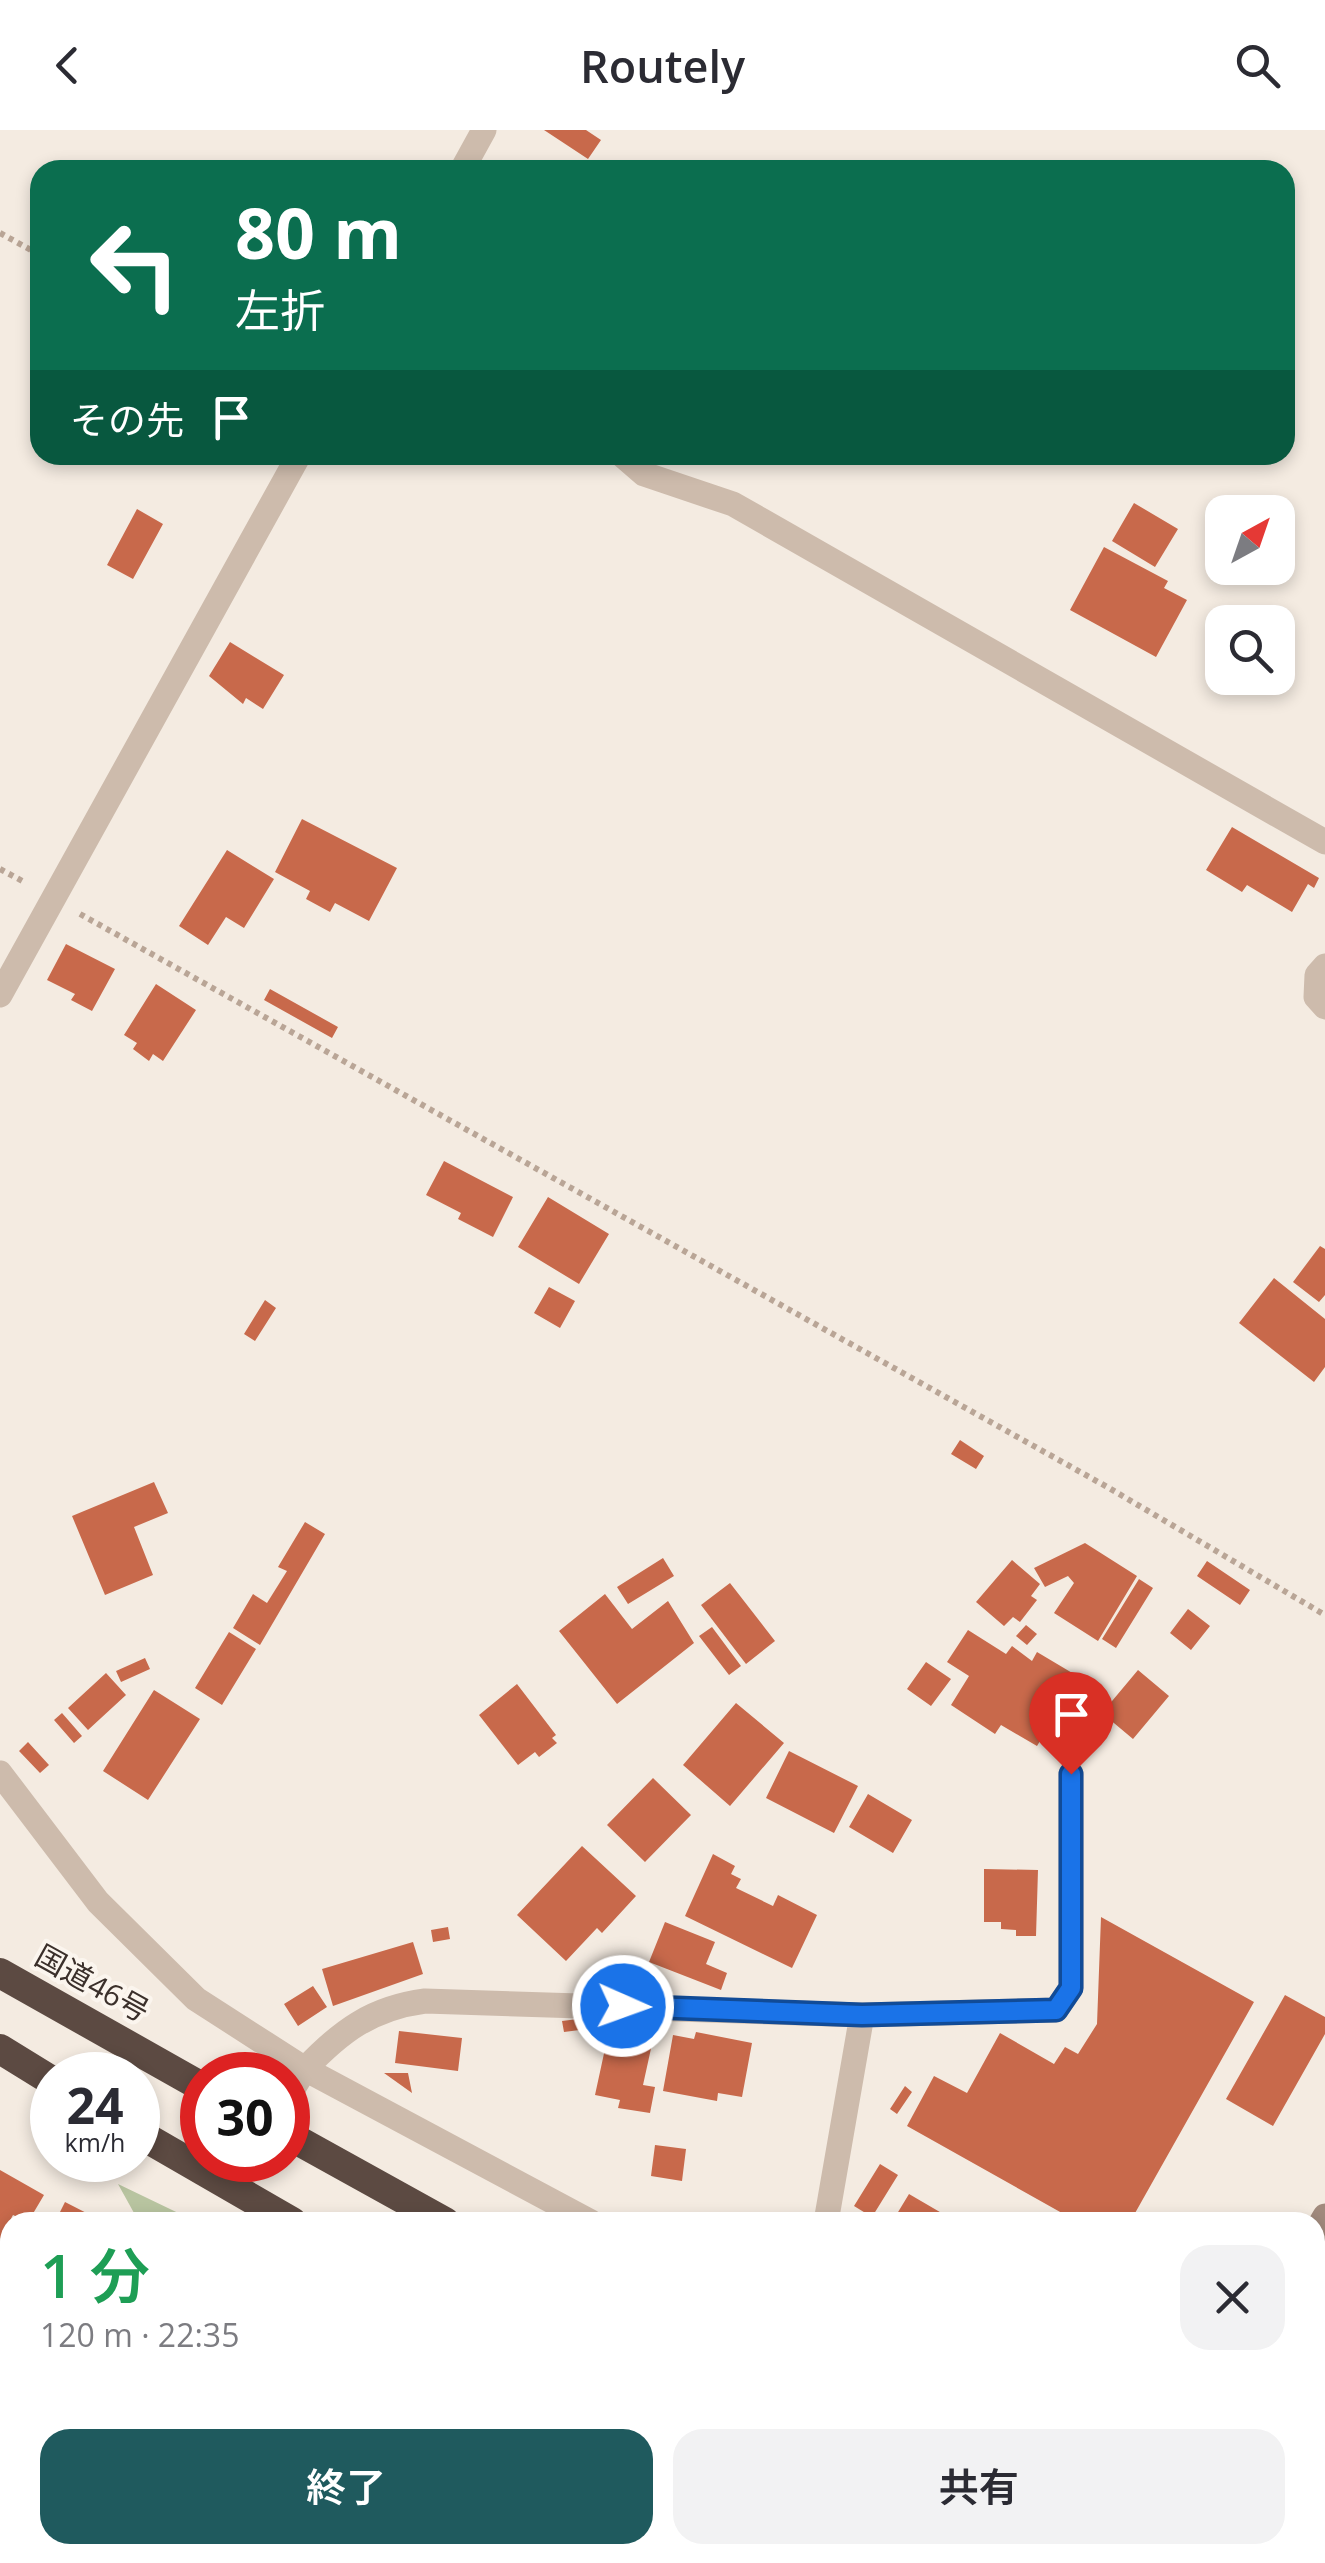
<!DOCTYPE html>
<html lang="ja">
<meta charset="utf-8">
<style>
body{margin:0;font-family:"Open Sans","Noto Sans JP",sans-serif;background:#f2f2f3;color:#2b2b33;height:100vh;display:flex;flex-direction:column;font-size:38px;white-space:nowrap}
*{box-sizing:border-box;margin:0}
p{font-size:32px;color:#7c7c81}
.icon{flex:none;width:55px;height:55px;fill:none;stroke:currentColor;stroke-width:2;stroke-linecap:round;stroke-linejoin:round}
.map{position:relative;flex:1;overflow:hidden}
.sheet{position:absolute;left:0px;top:2082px;width:1325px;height:352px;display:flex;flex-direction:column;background:#fff;border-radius:30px 30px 0 0;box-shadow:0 5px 15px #0003}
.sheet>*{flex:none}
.guide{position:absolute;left:30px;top:30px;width:1265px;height:305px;border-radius:30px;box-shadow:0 5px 15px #0003;background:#0b6e4f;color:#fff;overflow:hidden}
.needle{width:65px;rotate:40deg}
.buttons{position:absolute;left:1205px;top:365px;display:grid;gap:20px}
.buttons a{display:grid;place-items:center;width:90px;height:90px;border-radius:20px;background:#fff;box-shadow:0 5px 15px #0003;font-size:50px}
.speed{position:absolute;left:30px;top:1922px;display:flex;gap:20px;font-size:50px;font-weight:700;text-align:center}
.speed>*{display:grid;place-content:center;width:130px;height:130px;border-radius:50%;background:#fff;box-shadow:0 5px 15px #0003;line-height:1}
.speed small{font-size:25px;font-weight:400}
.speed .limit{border:15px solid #d22;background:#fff;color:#111}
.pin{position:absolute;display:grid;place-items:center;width:85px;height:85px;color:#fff;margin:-102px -42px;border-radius:50% 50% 50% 0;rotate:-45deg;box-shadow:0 0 10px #0007}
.pin .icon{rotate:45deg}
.me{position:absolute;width:110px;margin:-55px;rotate:92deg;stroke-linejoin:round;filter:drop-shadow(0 0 8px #0008)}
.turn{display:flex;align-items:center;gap:35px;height:210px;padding:0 40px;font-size:45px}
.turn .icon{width:130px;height:130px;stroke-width:2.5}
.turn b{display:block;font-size:70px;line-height:85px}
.then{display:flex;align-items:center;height:95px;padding:0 40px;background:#0003;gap:20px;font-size:38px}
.round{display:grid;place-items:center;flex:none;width:105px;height:105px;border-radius:30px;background:#f2f2f3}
.summary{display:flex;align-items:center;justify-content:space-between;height:170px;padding:0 40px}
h1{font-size:60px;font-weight:600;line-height:75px;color:#1e9e55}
.primary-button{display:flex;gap:20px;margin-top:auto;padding:20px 40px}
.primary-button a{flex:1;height:115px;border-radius:30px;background:#1f5a5e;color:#fff;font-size:40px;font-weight:600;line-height:115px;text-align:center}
.primary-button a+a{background:#f2f2f3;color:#2b2b33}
header{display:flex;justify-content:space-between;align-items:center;height:130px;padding:0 40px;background:#fff;font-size:45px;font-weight:600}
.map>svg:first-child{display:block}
</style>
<header><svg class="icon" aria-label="back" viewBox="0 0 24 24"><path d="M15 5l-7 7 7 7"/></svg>Routely<svg class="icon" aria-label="search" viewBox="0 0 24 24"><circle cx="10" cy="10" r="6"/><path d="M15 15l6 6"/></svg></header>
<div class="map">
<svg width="1325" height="2433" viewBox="0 0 1325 2433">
<rect width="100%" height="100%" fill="#f4ebe1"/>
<path fill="#b8c4a0" d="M 118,2054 L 197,2092 L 139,2092 Z
M 386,2425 L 654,2425 L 652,2433 L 391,2433 Z"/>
<path fill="#c8694b" d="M 544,0 L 586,0 L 601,10 L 588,29 Z
M 1134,373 L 1178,399 L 1155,437 L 1112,411 Z
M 137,379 L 163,394 L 133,449 L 107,435 Z
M 1104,417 L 1168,451 L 1164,458 L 1187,470 L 1156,527 L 1070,480 Z
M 230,512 L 284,545 L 263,579 L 246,568 L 243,574 L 209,546 Z
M 302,689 L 397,738 L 369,791 L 335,773 L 330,782 L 306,769 L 310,761 L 275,742 Z
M 1232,697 L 1319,748 L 1314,758 L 1308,754 L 1292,782 L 1247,755 L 1242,762 L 1206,740 Z
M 227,720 L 274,749 L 244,798 L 226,787 L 208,815 L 179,796 Z
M 66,814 L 115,839 L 92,881 L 71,870 L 75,864 L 47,850 Z
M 156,854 L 196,880 L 163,931 L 153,924 L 149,931 L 133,919 L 137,913 L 124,905 Z
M 270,859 L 338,897 L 332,908 L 264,870 Z
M 444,1031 L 513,1067 L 493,1107 L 458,1089 L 461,1083 L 426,1065 Z
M 548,1067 L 609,1104 L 579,1154 L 518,1117 Z
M 1320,1116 L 1325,1119 L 1325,1165 L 1319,1172 L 1293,1152 Z
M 1274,1148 L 1325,1189 L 1325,1237 L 1314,1252 L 1239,1193 Z
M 549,1157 L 575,1171 L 560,1198 L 534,1183 Z
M 265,1170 L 276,1178 L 255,1211 L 244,1204 Z
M 960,1310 L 984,1326 L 976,1339 L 951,1324 Z
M 154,1352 L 168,1383 L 134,1397 L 153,1445 L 105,1465 L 72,1386 Z
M 305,1392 L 325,1404 L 260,1515 L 233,1498 L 253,1464 L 267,1473 L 287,1441 L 278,1437 Z
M 1085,1413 L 1137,1446 L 1098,1511 L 1054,1483 L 1074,1453 L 1068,1446 L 1045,1457 L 1034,1438 Z
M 663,1428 L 674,1446 L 628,1474 L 617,1457 Z
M 1012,1430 L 1040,1454 L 1031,1466 L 1037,1470 L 1020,1492 L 1013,1487 L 1004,1496 L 976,1472 Z
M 1207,1431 L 1250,1460 L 1240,1475 L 1197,1446 Z
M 1139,1449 L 1153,1458 L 1116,1518 L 1102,1509 Z
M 730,1453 L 775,1511 L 746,1534 L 701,1475 Z
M 605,1464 L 632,1499 L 668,1471 L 694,1513 L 617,1574 L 559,1501 Z
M 1188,1479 L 1210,1496 L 1191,1520 L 1170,1503 Z
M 1026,1495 L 1037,1504 L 1027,1515 L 1016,1506 Z
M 712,1497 L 741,1536 L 729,1545 L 699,1506 Z
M 968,1500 L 1006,1524 L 1012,1516 L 1032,1531 L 1037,1522 L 1079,1547 L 1037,1616 L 1001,1595 L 995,1604 L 951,1575 L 969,1546 L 947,1532 Z
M 229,1502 L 256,1519 L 222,1575 L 195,1558 Z
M 145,1528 L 150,1539 L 121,1552 L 116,1541 Z
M 926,1532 L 951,1549 L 931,1576 L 907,1559 Z
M 1138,1540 L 1169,1566 L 1133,1609 L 1102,1583 Z
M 106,1543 L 126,1565 L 88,1600 L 68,1578 Z
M 517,1554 L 556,1605 L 552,1608 L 557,1613 L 539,1627 L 535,1622 L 518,1635 L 479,1585 Z
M 154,1560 L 200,1589 L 148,1670 L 103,1641 Z
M 736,1573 L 784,1613 L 730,1676 L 683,1635 Z
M 62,1583 L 82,1606 L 74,1613 L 54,1590 Z
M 28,1612 L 49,1635 L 40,1643 L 19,1621 Z
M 789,1621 L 858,1656 L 834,1703 L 766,1668 Z
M 653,1648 L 691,1685 L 645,1732 L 607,1695 Z
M 868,1664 L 912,1690 L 893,1723 L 849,1697 Z
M 582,1716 L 636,1766 L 602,1803 L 597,1798 L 566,1831 L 517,1785 Z
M 713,1724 L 735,1736 L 731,1744 L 741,1749 L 736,1758 L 773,1776 L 778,1765 L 817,1785 L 792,1838 L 685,1786 Z
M 984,1739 L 1038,1740 L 1036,1806 L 1016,1806 L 1016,1800 L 1001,1799 L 1001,1792 L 984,1792 Z
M 1101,1787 L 1254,1872 L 1130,2092 L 1078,2092 L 907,1996 L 934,1946 L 967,1963 L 1000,1903 L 1054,1934 L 1065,1917 L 1078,1924 L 1097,1894 Z
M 665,1792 L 715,1812 L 706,1834 L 727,1843 L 721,1860 L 649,1832 Z
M 448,1797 L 450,1809 L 433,1812 L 431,1800 Z
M 413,1812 L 423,1844 L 333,1876 L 322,1839 Z
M 313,1856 L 327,1877 L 298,1896 L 284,1874 Z
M 1285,1865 L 1325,1887 L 1325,1904 L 1273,1996 L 1226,1969 Z
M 594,1887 L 595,1898 L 564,1902 L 562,1891 Z
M 399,1901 L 462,1908 L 458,1941 L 395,1933 Z
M 696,1902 L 752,1913 L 742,1967 L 718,1963 L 717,1971 L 663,1961 L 673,1905 L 694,1909 Z
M 608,1905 L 652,1914 L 643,1955 L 655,1957 L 650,1983 L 618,1978 L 620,1970 L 595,1965 Z
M 384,1943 L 408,1943 L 412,1963 Z
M 905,1956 L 912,1962 L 897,1984 L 890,1979 Z
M 655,2015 L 686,2019 L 682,2051 L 651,2046 Z
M 880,2034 L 898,2045 L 872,2087 L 854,2076 Z
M 0,2040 L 44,2065 L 28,2092 L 13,2085 L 0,2109 Z
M 909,2064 L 957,2092 L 892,2092 Z
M 65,2072 L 104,2092 L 55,2092 Z
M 633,2425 L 647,2425 L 646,2433 L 632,2433 Z"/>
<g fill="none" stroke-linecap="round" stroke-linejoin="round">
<path stroke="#b9a596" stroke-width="6" stroke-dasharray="5 5" stroke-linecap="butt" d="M 0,103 L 40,125
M 0,739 L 26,753
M 80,784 L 1109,1358 L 1325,1485"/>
<path stroke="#cdbbac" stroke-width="25" d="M 462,40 L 484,0
M 622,325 L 644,344 L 733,374 L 1325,712
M 1325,836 L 1317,845 L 1316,867 L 1325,877
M 0,865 L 299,325
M 0,1643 L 98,1772 L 196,1869 L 305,1939 L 288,1967
M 591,2092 L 305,1939 C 341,1901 372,1878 425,1871 L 862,1885 L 1056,1880 L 1071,1858 L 1071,1644
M 826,2092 L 862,1885
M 1216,2425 L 1228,2433"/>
<path stroke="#a18a7d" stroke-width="25" d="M 1315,2103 L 1325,2086
M 1121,2433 L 1126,2425"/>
<path stroke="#5c4a42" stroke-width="30" d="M 0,1843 L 202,1957
M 0,1919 L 52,1951
M 138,2003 L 292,2092
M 288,2005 L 445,2092
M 919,2425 L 936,2433
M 1061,2425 L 1078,2433"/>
</g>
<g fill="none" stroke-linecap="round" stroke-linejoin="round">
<defs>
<path id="route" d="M 623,1876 L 862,1885 L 1056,1880 L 1071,1858 L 1071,1644"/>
</defs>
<use href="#route" stroke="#114b97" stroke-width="25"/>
<use href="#route" stroke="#1a73e8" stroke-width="18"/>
</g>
<g text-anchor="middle" stroke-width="8" stroke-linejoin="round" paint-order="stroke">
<g font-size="30" fill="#3b302b" stroke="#fbf5ee">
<text transform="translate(92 1854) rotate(29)" y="10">国道46号</text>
</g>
</g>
</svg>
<div class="buttons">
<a><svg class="needle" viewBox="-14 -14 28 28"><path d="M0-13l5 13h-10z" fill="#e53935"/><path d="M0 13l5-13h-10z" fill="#7c7c81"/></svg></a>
<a><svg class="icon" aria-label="search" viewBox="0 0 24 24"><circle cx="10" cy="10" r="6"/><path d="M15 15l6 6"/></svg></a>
</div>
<div class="speed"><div>24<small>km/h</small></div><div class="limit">30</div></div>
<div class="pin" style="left:1071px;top:1644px;background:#d93025"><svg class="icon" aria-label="arrive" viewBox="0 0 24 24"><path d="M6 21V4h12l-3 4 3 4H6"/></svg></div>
<svg class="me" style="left:623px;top:1876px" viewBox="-20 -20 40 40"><circle r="17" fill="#1a73e8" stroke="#fff" stroke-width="3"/><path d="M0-11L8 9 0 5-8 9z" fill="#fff"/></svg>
<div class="guide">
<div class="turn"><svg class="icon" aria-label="left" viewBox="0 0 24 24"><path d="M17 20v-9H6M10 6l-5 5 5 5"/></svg><div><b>80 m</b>左折</div></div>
<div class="then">その先<svg class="icon" aria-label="arrive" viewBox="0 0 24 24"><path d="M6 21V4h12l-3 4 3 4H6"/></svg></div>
</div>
<section class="sheet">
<div class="summary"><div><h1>1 分</h1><p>120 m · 22:35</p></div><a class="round"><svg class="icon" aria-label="close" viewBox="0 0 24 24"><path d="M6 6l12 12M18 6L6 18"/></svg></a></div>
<div class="primary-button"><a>終了</a><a>共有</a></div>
</section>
</div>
